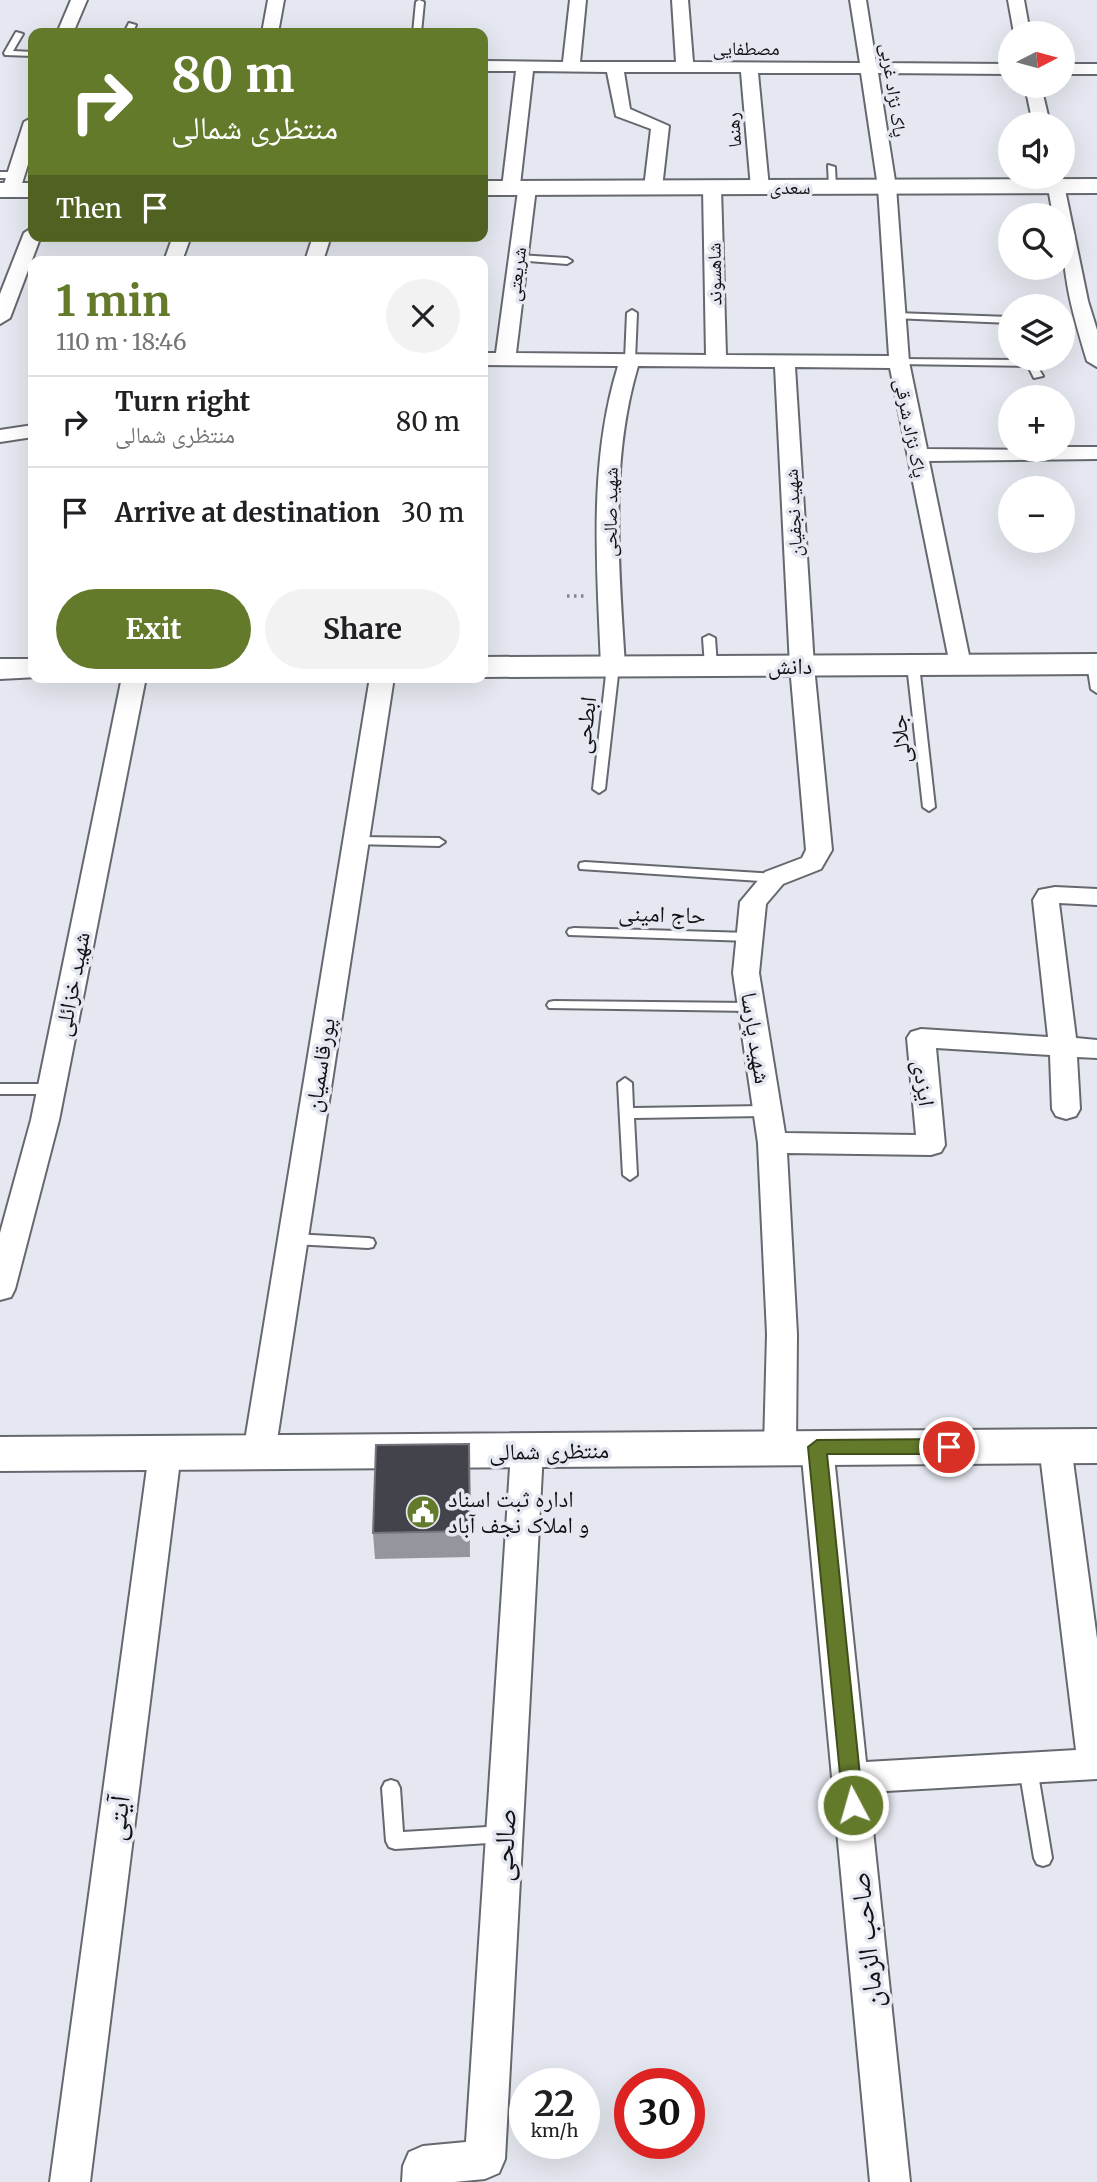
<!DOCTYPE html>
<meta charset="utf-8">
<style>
body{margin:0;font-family:Merriweather,"Noto Naskh Arabic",serif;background:#f2f2f2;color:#202124;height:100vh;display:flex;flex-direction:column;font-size:26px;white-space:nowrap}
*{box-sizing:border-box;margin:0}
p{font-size:23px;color:#757577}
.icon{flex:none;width:38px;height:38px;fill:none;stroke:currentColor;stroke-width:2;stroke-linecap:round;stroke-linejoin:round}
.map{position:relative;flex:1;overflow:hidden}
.panel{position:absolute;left:28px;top:256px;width:460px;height:427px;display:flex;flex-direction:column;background:#fff;border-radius:14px;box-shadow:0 7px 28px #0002}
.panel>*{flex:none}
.banner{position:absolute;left:28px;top:28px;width:460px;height:214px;border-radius:14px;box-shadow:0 7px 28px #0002;background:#647a2b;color:#fff;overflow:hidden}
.needle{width:46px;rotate:84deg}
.controls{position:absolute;left:998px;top:21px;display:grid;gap:14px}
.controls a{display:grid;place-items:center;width:77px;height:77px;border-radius:50%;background:#fff;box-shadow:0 7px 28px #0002;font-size:35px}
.speed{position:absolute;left:509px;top:2068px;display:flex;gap:14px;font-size:35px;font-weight:700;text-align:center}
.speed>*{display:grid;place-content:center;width:91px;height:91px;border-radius:50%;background:#fff;box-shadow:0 7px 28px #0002;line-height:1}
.speed small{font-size:18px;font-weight:400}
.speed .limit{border:10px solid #d22;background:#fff;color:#111}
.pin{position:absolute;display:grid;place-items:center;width:60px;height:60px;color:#fff;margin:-30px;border:4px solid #fff;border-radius:50%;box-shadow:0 2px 7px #0007}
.me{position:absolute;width:77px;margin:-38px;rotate:354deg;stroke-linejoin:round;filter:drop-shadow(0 0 5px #0008)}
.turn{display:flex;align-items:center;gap:24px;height:147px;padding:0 28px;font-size:32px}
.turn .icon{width:91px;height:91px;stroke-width:2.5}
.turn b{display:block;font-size:49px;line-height:60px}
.then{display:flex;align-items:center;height:66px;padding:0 28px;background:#0003;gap:14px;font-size:26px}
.round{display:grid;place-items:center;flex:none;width:74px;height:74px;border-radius:37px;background:#f2f2f2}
.summary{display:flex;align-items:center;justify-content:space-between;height:119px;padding:0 28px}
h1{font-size:42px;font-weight:700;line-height:52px;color:#647a2b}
.action{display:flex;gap:14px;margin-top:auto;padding:14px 28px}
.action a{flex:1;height:80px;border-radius:42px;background:#647a2b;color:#fff;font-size:28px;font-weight:700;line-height:80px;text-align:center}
.action a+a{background:#f2f2f2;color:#202124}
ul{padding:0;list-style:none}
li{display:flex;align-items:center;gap:21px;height:91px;padding:0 28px;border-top:2px solid #e0e0e0}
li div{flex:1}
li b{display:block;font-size:26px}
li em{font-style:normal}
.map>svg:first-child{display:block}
</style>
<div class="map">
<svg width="1097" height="2182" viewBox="0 0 1097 2182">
<rect width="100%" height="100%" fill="#e5e8f0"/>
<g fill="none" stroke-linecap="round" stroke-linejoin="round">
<defs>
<path id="lane" d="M 419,0 L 424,2 L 421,33 L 413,33 L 416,2 Z
M 129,23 L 136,25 L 132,33 L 124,33 Z
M 16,32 L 23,34 L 13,51 L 33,52 L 33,56 L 5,55 L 4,53 Z
M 828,165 L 835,167 L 836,189 L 829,187 Z
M 0,172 L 16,172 L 20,175 L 16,178 L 0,178 Z
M 518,255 L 567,258 L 572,261 L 567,264 L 515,260 L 515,256 Z
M 632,310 L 637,313 L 635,360 L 630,363 L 625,360 L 627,313 Z
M 896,313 L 1010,317 L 1010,323 L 893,318 L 893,314 Z
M 899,359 L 1031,360 L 1034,361 L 1043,376 L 1034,378 L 1028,366 L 896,364 L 894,362 Z
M 709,635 L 715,638 L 717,666 L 711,669 L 705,666 L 703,638 Z
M 1093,661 L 1097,662 L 1097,693 L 1091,689 L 1087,664 Z
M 913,662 L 919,665 L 935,807 L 929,811 L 923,807 L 907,665 Z
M 613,663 L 619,666 L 605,789 L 599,793 L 593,789 L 607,666 Z
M 356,837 L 439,838 L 445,842 L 439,846 L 352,844 L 350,841 L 352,838 Z
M 585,862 L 774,874 L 780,878 L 774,882 L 580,869 L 579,866 L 580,863 Z
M 574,928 L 750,933 L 757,937 L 750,941 L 569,935 L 567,932 L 569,929 Z
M 554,1001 L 751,1003 L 758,1007 L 751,1011 L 549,1008 L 547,1005 L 549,1002 Z
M 625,1078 L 632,1083 L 633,1108 L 767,1106 L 774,1111 L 767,1116 L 634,1118 L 637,1175 L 630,1180 L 623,1175 L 618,1083 Z
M 0,1084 L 51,1084 L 58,1089 L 51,1094 L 0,1094 Z
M 293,1234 L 368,1238 L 373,1239 L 375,1243 L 373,1247 L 368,1248 L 293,1244 L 288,1243 L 286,1239 L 288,1235 Z
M 1028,1760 L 1034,1763 L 1037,1768 L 1052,1858 L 1049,1864 L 1043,1866 L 1037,1864 L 1034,1858 L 1019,1768 L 1022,1763 Z
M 391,1780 L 397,1782 L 400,1788 L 403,1832 L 504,1826 L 510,1828 L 513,1834 L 510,1840 L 504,1842 L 395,1849 L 389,1847 L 386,1841 L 382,1788 L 385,1782 Z"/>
<path id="street" d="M 71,0 L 87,0 L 73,33 L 57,33 Z
M 268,0 L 284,0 L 278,33 L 262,33 Z
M 570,0 L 586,0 L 580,62 L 676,62 L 672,0 L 688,0 L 693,62 L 860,63 L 850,0 L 866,0 L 876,63 L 1010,64 L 1010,74 L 878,73 L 896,187 L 909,362 L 927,449 L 1062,450 L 1062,447 L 1097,447 L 1097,459 L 929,461 L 971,665 L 967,670 L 951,670 L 890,368 L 795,367 L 814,666 L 832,850 L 821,869 L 783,884 L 766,904 L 759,973 L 785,1133 L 916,1135 L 907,1038 L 911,1032 L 921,1029 L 1048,1037 L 1033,900 L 1039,890 L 1055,887 L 1097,889 L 1097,905 L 1059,903 L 1076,1038 L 1097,1040 L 1097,1058 L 1077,1057 L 1080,1109 L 1076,1116 L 1066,1119 L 1056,1116 L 1052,1109 L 1050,1055 L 936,1048 L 945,1145 L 941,1152 L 931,1155 L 787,1153 L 797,1334 L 796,1447 L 791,1456 L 780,1459 L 769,1456 L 764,1447 L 767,1334 L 758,1143 L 733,973 L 740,902 L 765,872 L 802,858 L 806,850 L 790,666 L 775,367 L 638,366 C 609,463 619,566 625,666 L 621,671 L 605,671 L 601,666 C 597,566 588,463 618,366 L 483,365 L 483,353 L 496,353 L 518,191 L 511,193 L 502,188 L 516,71 L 483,71 L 483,61 L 563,62 ZM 533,71 L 607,72 L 616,116 L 651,129 L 644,188 L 653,193 L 662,188 L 669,126 L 630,109 L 624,72 L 741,72 L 751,188 L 760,193 L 769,188 L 758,73 L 861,73 L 878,187 L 889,356 L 726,355 L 721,188 L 712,183 L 703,188 L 706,355 L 516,353 L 536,188 L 527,183 L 520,185 Z
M 1008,0 L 1024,0 L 1030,33 L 1014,33 Z
M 1062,64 L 1097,64 L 1097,74 L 1062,74 Z
M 1025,86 L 1041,86 L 1050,124 L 1033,124 Z
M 33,117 L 33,148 L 20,190 L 11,195 L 5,194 L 2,190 L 24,122 Z
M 1062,175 L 1088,301 L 1097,330 L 1097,367 L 1087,361 C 1070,305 1062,275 1062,215 L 1053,215 L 1046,177 Z
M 33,227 L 33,236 L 41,236 L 10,318 L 0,324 L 0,294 L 24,233 Z
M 173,236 L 191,236 L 182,261 L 164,261 Z
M 313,236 L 331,236 L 323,261 L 305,261 Z
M 33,425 L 33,437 L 0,442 L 0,430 Z
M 122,677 L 146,677 L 59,1120 L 15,1289 L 11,1297 L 0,1300 L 0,1233 L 31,1120 Z
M 370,677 L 394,677 L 275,1453 L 270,1462 L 259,1466 L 248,1462 L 243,1453 Z
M 1055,1434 L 1066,1437 L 1071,1446 L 1097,1639 L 1097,1779 L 869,1792 L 910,2182 L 870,2182 L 801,1447 L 806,1438 L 817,1435 L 828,1438 L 833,1447 L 866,1762 L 1076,1750 L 1039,1446 L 1044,1437 Z
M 527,1439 L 538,1443 L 543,1452 L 505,2159 L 499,2173 L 485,2179 L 454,2182 L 402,2182 L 403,2166 L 409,2152 L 423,2146 L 466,2142 L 511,1452 L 516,1443 Z
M 165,1440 L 176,1444 L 181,1453 L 90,2182 L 50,2182 L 149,1453 L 154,1444 Z"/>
<path id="secondary" d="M 1097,179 L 1097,193 L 483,195 L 483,181 Z
M 0,183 L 33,183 L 33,197 L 0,197 Z
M 1097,654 L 1097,674 L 483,677 L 483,657 Z
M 0,659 L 33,659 L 33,677 L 38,677 L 0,679 Z
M 1097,1429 L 1097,1463 L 0,1471 L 0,1437 Z"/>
</defs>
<use href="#lane" stroke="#66686f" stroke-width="4"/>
<use href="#street" stroke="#66686f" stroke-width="4"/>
<use href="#secondary" stroke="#66686f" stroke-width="4"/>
<path stroke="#83858b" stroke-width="3.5" stroke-dasharray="2.5 4.5" stroke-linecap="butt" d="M 567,596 L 584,596"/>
<use href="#lane" fill="#fff" fill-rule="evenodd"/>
<use href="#street" fill="#fff" fill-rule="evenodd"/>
<use href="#secondary" fill="#fff" fill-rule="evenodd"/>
</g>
<path fill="#94969e" d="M 469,1444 L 470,1557 L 375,1559 L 373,1533 Z"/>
<path fill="#43444b" stroke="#74757c" stroke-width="2" d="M 469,1444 L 470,1531 L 373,1533 L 376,1445 Z"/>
<path fill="#647a2b" stroke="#414f1c" stroke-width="2" d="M 949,1439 L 958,1447 L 949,1454 L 827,1454 L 863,1805 L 860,1811 L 853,1814 L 846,1811 L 843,1805 L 808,1447 L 817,1440 Z"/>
<defs>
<symbol id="civic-disc" viewBox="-11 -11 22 22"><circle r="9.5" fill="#647a2b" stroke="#e5e8f0"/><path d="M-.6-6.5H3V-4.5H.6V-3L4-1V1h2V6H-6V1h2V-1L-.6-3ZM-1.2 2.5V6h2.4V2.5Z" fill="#fff"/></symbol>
</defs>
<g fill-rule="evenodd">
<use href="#civic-disc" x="404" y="1493" width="38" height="38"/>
</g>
<g text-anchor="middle" stroke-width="7" stroke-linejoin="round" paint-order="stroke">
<g font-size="19" fill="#111215" stroke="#e5e8f0">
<text x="746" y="55">مصطفایی</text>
<text transform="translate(894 90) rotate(82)" y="7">پاک نژاد غربی</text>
<text transform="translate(733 130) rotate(-95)" y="7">رهنما</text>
<text x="790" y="194">سعدی</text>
<text transform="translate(516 274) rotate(-83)" y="7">شریعتی</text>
<text transform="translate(714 274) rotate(-91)" y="7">شاهسوند</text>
<text transform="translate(911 428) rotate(79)" y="7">پاک نژاد شرقی</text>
<text transform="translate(610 512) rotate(-89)" y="7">شهید صالحی</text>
<text transform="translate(793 513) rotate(-93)" y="7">شهید نجفیان</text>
</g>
<g font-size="23" fill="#111215" stroke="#e5e8f0">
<text x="790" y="674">دانش</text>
<text transform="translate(585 725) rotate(-83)" y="8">ابطحی</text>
<text transform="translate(900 739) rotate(-96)" y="8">جلالی</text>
<text transform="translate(662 914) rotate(2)" y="8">حاج امینی</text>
<text transform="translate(72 984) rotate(-79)" y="8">شهید خزائلی</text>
<text transform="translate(756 1038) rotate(81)" y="8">شهید پارسا</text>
<text transform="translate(320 1065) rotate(-81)" y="8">پورقاسمیان</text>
<text transform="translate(924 1083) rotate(82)" y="8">ایزدی</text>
<text transform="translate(549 1451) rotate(-1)" y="8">منتظری شمالی</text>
</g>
<g font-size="23" fill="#111215" stroke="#e5e8f0" text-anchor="start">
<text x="448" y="1507">اداره ثبت اسناد<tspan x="448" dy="26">و املاک نجف آباد</tspan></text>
</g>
<g font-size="28" fill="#111215" stroke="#e5e8f0">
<text transform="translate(117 1818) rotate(-83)" y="10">آیتی</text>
<text transform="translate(504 1845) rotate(-87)" y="10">صالحی</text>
<text transform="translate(866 1940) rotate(-96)" y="10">صاحب الزمان</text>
</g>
</g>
</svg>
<div class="controls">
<a><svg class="needle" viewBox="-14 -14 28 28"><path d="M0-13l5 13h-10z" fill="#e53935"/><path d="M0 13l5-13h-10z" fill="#757577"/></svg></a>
<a><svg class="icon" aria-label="sound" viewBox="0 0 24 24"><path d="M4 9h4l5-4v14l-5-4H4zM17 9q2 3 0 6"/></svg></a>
<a><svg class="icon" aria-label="search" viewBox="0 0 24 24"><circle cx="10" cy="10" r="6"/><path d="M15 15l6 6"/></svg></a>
<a><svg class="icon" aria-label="layers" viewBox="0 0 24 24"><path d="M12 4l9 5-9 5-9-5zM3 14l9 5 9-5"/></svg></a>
<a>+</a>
<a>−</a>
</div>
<div class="speed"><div>22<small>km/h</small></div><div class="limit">30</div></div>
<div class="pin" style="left:949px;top:1447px;background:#d93025"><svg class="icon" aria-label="arrive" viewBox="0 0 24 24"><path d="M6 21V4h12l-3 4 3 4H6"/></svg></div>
<svg class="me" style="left:853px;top:1805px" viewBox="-20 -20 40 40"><circle r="17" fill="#647a2b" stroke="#fff" stroke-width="3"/><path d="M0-11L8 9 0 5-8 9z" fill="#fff"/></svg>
<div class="banner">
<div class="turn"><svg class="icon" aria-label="right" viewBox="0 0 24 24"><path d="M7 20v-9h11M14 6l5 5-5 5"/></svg><div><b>80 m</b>منتظری شمالی</div></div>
<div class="then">Then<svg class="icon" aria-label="arrive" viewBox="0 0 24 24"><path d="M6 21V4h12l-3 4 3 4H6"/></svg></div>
</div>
<section class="panel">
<div class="summary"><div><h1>1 min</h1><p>110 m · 18:46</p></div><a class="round"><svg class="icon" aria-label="close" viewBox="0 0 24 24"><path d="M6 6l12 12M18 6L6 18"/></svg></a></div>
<ul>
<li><svg class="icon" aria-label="right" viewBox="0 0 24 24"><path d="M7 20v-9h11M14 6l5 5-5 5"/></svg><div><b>Turn right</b><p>منتظری شمالی</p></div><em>80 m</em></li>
<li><svg class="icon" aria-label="arrive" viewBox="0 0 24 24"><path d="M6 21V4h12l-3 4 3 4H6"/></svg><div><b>Arrive at destination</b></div><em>30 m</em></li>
</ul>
<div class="action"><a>Exit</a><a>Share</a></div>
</section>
</div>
